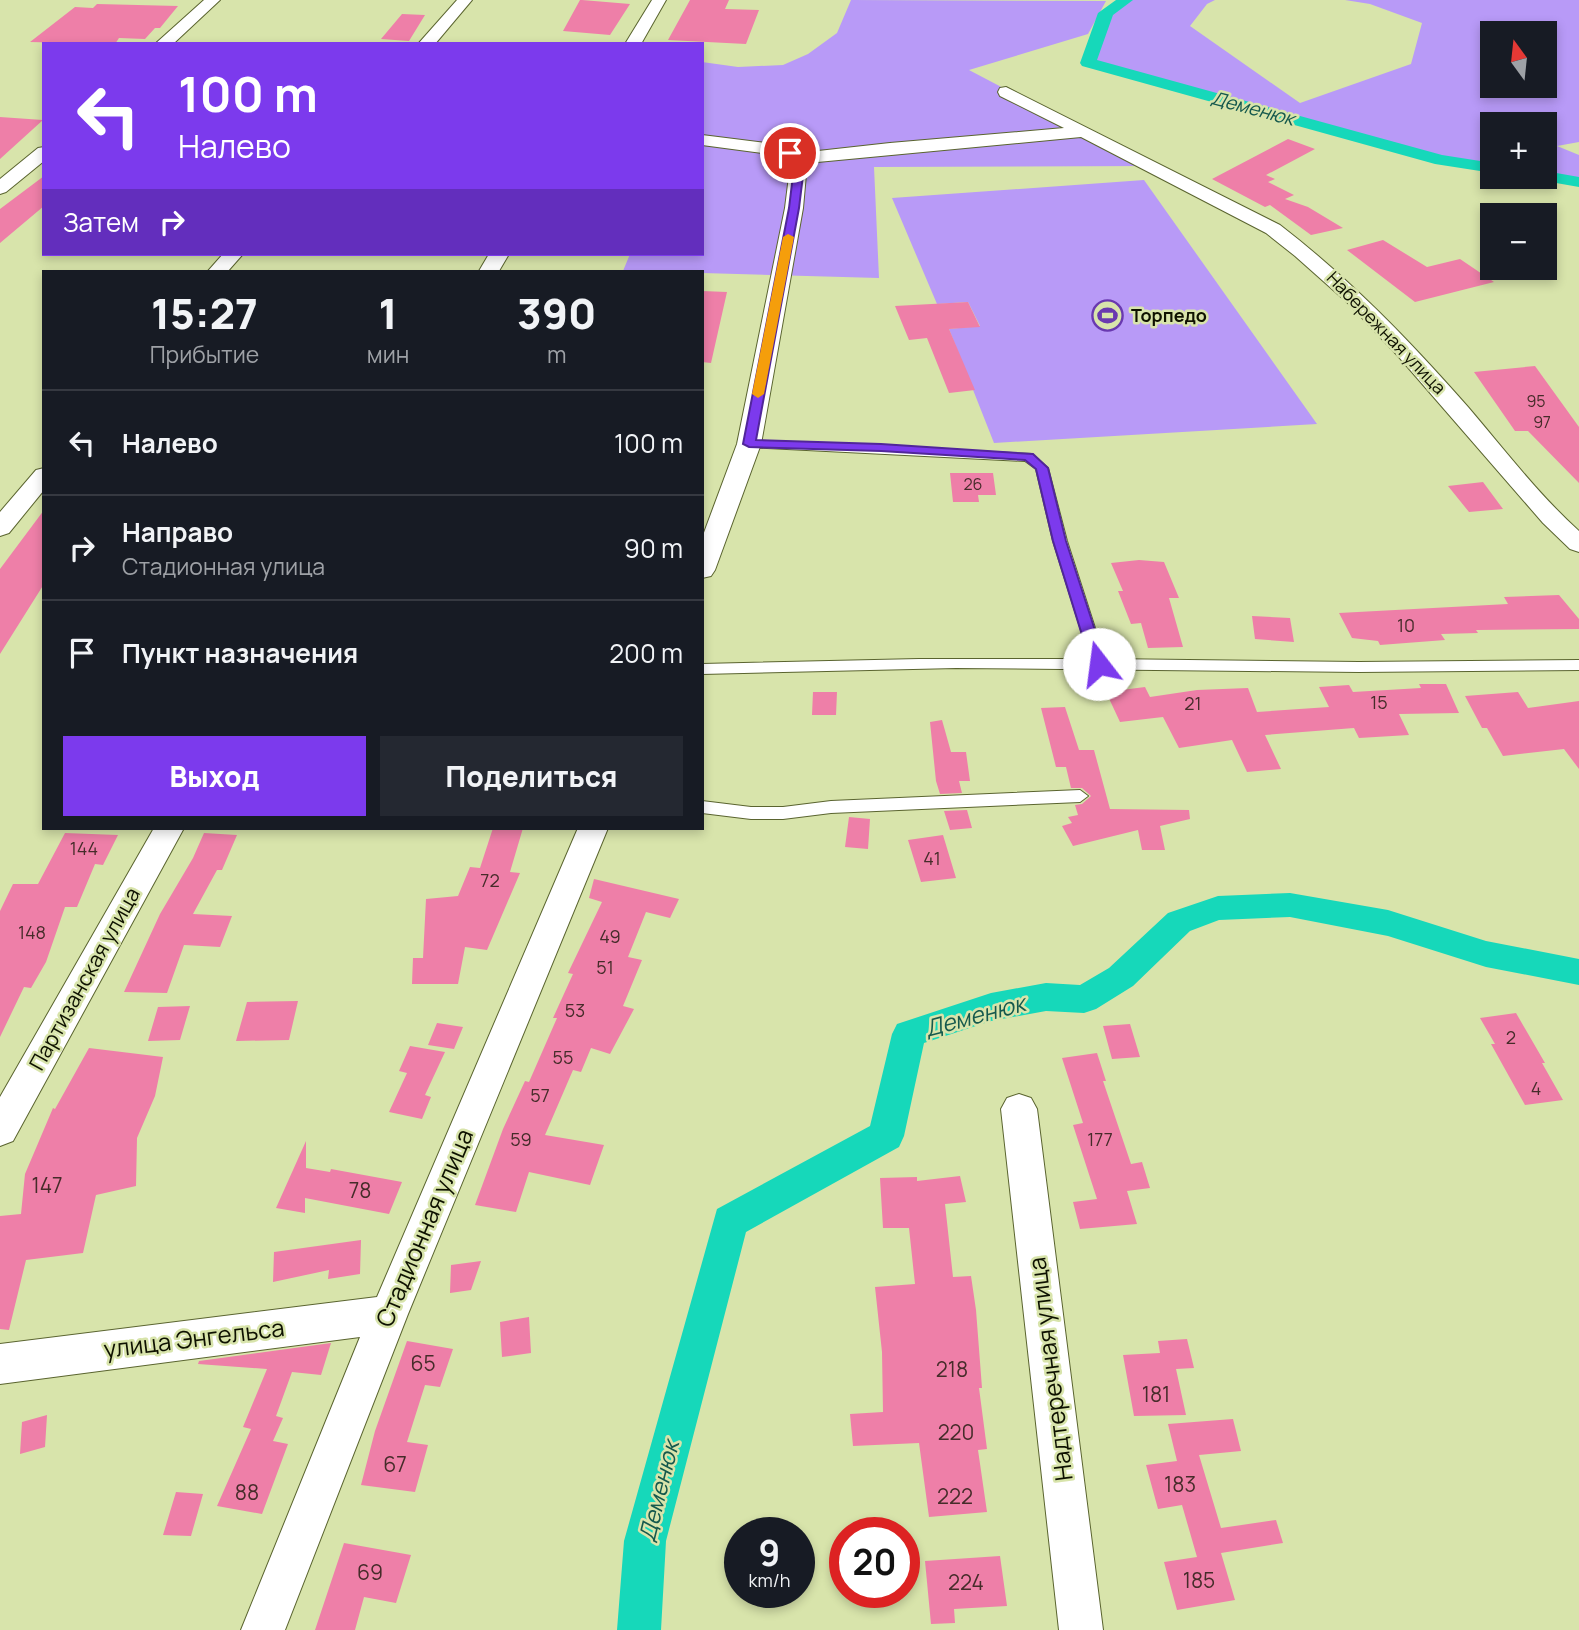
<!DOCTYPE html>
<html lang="ru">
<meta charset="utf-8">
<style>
body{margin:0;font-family:Manrope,sans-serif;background:#242831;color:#f1f3f6;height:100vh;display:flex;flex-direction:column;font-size:26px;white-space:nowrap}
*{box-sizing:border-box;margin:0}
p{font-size:23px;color:#9ea1a6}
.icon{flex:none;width:38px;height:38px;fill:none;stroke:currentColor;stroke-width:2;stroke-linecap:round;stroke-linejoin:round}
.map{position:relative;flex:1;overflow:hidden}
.panel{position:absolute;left:42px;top:270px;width:662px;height:560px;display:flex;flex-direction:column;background:#171b24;border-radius:0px;box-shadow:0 4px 10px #0003}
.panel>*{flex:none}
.top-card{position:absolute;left:42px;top:42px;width:662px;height:214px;border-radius:0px;box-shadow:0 4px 10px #0003;background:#7c3aed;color:#fff;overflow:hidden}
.needle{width:46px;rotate:345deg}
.fabs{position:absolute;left:1480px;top:21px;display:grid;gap:14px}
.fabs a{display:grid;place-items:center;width:77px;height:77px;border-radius:0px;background:#171b24;box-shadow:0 4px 10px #0003;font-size:35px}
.speed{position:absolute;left:724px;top:1517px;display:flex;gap:14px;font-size:35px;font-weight:700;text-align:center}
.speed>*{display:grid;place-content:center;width:91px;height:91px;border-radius:50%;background:#171b24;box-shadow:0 4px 10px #0003;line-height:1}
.speed small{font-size:18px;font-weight:400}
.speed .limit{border:10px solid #d22;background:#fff;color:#111}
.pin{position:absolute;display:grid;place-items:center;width:60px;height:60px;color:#fff;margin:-30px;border:4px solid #fff;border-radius:50%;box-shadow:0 2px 7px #0007}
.me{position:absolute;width:77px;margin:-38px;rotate:345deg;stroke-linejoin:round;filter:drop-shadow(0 0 5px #0008)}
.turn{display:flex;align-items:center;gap:24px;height:147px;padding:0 21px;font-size:32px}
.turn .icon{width:91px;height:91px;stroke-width:2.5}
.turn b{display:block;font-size:49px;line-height:60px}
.then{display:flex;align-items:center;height:66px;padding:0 21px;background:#0003;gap:14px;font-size:26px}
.eta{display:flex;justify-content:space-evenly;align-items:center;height:119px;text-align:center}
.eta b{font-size:42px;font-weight:800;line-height:49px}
.primary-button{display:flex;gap:14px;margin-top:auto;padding:14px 21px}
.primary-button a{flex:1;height:80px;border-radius:0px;background:#7c3aed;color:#fff;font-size:28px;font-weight:800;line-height:80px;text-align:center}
.primary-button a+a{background:#242831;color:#f1f3f6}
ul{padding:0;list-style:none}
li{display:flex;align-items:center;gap:21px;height:105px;padding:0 21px;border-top:2px solid #363941}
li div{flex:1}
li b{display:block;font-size:26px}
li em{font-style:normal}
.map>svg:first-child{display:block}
</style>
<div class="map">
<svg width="1579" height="1630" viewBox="0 0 1579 1630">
<rect width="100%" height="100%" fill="#d8e4ab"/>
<path fill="#b89af7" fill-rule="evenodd" d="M 851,0 L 1106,1 L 1088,34 L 969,70 L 1151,166 L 874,167 L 879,278 L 702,273 L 702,271 L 623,271 L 630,254 L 702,254 L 702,62 L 738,67 L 783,65 L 808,54 L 837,33 Z
M 1126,0 L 1215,0 L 1207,4 L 1190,26 L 1300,103 L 1411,64 L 1422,23 L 1370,4 L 1345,0 L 1579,0 L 1579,142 L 1557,146 L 1579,155 L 1579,182 L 1545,176 L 1545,124 L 1493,124 L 1493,168 L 1441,160 L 1088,63 L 1106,13 ZM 1493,33 L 1545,33 L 1545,86 L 1493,86 Z
M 1144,180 L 1317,424 L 994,443 L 949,329 L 980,326 L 968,302 L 937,304 L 892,198 Z"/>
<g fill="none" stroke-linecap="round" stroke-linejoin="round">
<path fill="#16d8ba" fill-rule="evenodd" d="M 1116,0 L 1133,0 L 1113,15 L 1097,60 L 1442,155 L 1493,163 L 1493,173 L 1435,164 L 1082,66 L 1080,63 L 1098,13 Z
M 1545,171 L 1579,177 L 1579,187 L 1539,180 L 1536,177 L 1545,177 Z
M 1290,893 L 1388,910 L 1486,941 L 1579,959 L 1579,985 L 1486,967 L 1388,936 L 1290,917 L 1219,920 L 1190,931 L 1133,986 L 1096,1009 L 1084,1013 L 1046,1011 L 991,1021 L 924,1043 L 904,1136 L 899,1147 L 746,1232 L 666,1541 L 661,1630 L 617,1630 L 624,1541 L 717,1209 L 870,1126 L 892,1034 L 897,1024 L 991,993 L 1046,983 L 1080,985 L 1109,968 L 1168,913 L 1218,896 Z"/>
</g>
<path fill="#ee7fa8" d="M 580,0 L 582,0 L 630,4 L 610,35 L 563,31 Z
M 690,0 L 729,0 L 725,9 L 759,10 L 746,44 L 668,40 Z
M 97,4 L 178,6 L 160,28 L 155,28 L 145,39 L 119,38 L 115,44 L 30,42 L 75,7 L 93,8 Z
M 402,14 L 425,15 L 409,41 L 381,39 Z
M 0,117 L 43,120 L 0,159 Z
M 1288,139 L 1315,149 L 1266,175 L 1275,179 L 1268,182 L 1294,195 L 1285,199 L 1308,207 L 1343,228 L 1311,235 L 1270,205 L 1265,207 L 1212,179 Z
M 44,176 L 44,206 L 0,243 L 0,209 Z
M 1383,240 L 1427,267 L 1460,259 L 1494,282 L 1415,302 L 1347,250 Z
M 702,291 L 727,292 L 711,363 L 702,362 Z
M 968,302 L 980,327 L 949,329 L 975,390 L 949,393 L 927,338 L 909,340 L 895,306 Z
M 1535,366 L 1579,427 L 1579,483 L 1528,431 L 1515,431 L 1474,372 Z
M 950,473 L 993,473 L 996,495 L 978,495 L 979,502 L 953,502 Z
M 1483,482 L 1503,509 L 1469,512 L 1448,486 Z
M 44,510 L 44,584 L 0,654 L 0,569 Z
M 1139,560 L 1164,562 L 1179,598 L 1169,598 L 1183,647 L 1148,648 L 1141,623 L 1131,624 L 1118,591 L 1123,591 L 1111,563 Z
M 1559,595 L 1579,619 L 1579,629 L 1476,630 L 1478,633 L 1441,634 L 1445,640 L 1380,645 L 1378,641 L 1352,638 L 1339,613 L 1508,604 L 1504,597 Z
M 1252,616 L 1290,618 L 1294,642 L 1255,639 Z
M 1419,684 L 1446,684 L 1459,713 L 1399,714 L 1409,735 L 1359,738 L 1354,728 L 1265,735 L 1281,769 L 1247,772 L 1232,740 L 1179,748 L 1163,717 L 1120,722 L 1106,692 L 1145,687 L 1150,697 L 1197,690 L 1248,688 L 1257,712 L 1329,707 L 1319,687 L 1349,685 L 1353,692 L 1421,688 Z
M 813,692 L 837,692 L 836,715 L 812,715 Z
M 1518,692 L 1528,708 L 1579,701 L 1579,769 L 1564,749 L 1503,756 L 1487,728 L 1482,728 L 1465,696 Z
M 1065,707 L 1079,750 L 1094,750 L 1110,809 L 1189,810 L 1190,819 L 1160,826 L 1165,850 L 1142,850 L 1138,830 L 1073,846 L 1062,826 L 1072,823 L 1068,817 L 1078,815 L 1075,805 L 1082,804 L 1091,796 L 1082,788 L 1071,788 L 1066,767 L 1056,767 L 1041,708 Z
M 942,720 L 951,752 L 966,752 L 970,781 L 959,781 L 962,793 L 940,794 L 936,781 L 930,722 Z
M 967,810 L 972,828 L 950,830 L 944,811 Z
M 849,817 L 870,819 L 868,849 L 845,847 Z
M 493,828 L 523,828 L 510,872 L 520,873 L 487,950 L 465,947 L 458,984 L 412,984 L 413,958 L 423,958 L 426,899 L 458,896 L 470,867 L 480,868 Z
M 65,833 L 118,835 L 103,865 L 95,864 L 77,907 L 65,907 L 46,962 L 31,988 L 24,987 L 0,1037 L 0,911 L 13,884 L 38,884 Z
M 204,833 L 237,835 L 222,870 L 217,870 L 193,914 L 232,916 L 220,947 L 184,945 L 167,993 L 124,992 L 160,914 L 193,858 Z
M 943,835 L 956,878 L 921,882 L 908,840 Z
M 594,879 L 679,899 L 670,918 L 646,912 L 628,957 L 642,960 L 623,1006 L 634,1009 L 610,1054 L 591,1048 L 581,1072 L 573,1070 L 545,1135 L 604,1145 L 590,1185 L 529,1172 L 516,1212 L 475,1205 L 503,1129 L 525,1081 L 529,1082 L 557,1018 L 553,1018 L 573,974 L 568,973 L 602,902 L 589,898 Z
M 298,1001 L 289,1040 L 236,1041 L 247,1002 Z
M 190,1006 L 180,1040 L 148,1041 L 158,1007 Z
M 1516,1013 L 1545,1063 L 1542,1063 L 1563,1100 L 1525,1105 L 1491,1044 L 1495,1044 L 1480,1018 Z
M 437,1023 L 463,1027 L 454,1049 L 428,1045 Z
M 1130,1024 L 1140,1057 L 1112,1059 L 1103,1026 Z
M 410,1046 L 445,1052 L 425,1095 L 431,1097 L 422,1119 L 389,1112 L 407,1073 L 399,1071 Z
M 89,1048 L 163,1057 L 155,1096 L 137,1138 L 136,1186 L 96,1195 L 83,1253 L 26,1260 L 9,1330 L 0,1329 L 0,1216 L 21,1214 L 25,1174 L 53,1108 L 55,1109 Z
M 1097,1053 L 1106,1081 L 1103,1081 L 1131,1164 L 1142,1162 L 1150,1188 L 1127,1191 L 1137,1224 L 1080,1229 L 1073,1202 L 1097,1199 L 1073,1125 L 1083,1123 L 1062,1058 Z
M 306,1141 L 306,1168 L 330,1172 L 331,1169 L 402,1182 L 389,1214 L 305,1198 L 305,1213 L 276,1208 Z
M 960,1176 L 966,1202 L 945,1204 L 953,1277 L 971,1276 L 976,1310 L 982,1388 L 979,1388 L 987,1449 L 978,1450 L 987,1512 L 929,1517 L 919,1443 L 853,1446 L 850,1414 L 883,1412 L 882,1352 L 875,1287 L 915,1284 L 909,1228 L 883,1228 L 880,1178 L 917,1177 L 917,1181 Z
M 361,1240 L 360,1274 L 328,1279 L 329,1270 L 273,1282 L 274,1252 Z
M 481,1261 L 471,1290 L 450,1293 L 451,1265 Z
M 529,1317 L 531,1353 L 502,1357 L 500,1322 Z
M 1187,1339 L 1194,1368 L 1176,1369 L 1186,1415 L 1134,1416 L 1123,1355 L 1160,1353 L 1158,1341 Z
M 407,1341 L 453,1349 L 440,1387 L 425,1385 L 407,1442 L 428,1445 L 415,1492 L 361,1485 L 375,1431 Z
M 331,1343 L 321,1375 L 292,1372 L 276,1416 L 283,1418 L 273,1441 L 288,1444 L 262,1514 L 217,1506 L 251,1429 L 243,1427 L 267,1369 L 198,1364 L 199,1361 Z
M 47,1415 L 45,1447 L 20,1454 L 22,1422 Z
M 1233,1419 L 1241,1451 L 1199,1455 L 1221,1528 L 1276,1520 L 1283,1543 L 1221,1553 L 1235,1600 L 1177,1610 L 1164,1562 L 1197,1557 L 1182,1505 L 1158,1509 L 1146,1465 L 1177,1461 L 1168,1424 Z
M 176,1492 L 203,1494 L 191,1536 L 163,1535 Z
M 344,1543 L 411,1555 L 396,1603 L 364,1597 L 355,1630 L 315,1630 Z
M 1000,1556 L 1007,1606 L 954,1609 L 955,1623 L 931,1624 L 925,1561 Z"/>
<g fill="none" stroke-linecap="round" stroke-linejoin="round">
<defs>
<path id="service" d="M 749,440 L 1032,454 L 1048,468 L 1067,541 L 1105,659 L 1359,662 L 1579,660 L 1579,670 L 1359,672 L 956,668 L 702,674 L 702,664 L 919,659 L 1090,659 L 1053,541 L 1036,469 L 1025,461 L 745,447 L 743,444 Z
M 1080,790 L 1088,796 L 1080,802 L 831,813 L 783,819 L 751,819 L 702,813 L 702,801 L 751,807 L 783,807 L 831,801 Z"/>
<path id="minor" d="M 204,0 L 220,0 L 173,44 L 155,44 Z
M 457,0 L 472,0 L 435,44 L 418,44 Z
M 652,0 L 666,0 L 641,44 L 625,44 Z
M 1006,87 L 1280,225 C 1350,279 1410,341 1468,407 C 1504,449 1538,494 1579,531 L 1579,552 L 1570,549 L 1543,523 L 1398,356 L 1349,304 L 1295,256 L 1266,233 L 1081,137 L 807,163 L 803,208 L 761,444 L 715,570 L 711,576 L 702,578 L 702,538 L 737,444 L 785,208 L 790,168 L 789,162 L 777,155 L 702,145 L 702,135 L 782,145 L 800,153 L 890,143 L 1064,128 L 1000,96 L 998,92 L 1000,88 Z
M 44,147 L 44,161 L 6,192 L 0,194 L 0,179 L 38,148 Z
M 223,254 L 243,254 L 228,271 L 208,271 Z
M 489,254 L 509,254 L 499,271 L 479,271 Z
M 44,468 L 44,490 L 9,533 L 0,536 L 0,512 L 36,470 Z
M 154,828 L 184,828 L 13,1141 L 0,1146 L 0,1097 Z
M 578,828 L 608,828 L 408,1314 L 285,1630 L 241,1630 L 360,1337 L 0,1384 L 0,1344 L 377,1297 Z
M 1019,1094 L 1031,1098 L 1037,1109 L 1103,1630 L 1059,1630 L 1001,1109 L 1007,1098 Z"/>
</defs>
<use href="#service" stroke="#5a642f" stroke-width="2"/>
<use href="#minor" stroke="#5a642f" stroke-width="2"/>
<use href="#service" fill="#fff" fill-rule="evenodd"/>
<use href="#minor" fill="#fff" fill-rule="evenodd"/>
</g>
<path fill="#7c3aed" stroke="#51269a" stroke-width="2" d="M 790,150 L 800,157 L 804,167 L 799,208 L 756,440 L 881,444 L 1033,454 L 1048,468 L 1066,541 L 1106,664 L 1104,667 L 1099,669 L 1091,664 L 1053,541 L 1036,469 L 1025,460 L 881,451 L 749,447 L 743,444 L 789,208 L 794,167 L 792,160 L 785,153 Z"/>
<path fill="#f59e0b" d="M 788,234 L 794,237 L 764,394 L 758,398 L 752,394 L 783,237 Z"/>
<defs>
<symbol id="stadium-ring" viewBox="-11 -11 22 22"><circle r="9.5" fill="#d8e4ab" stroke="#6939b0" stroke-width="1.5"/><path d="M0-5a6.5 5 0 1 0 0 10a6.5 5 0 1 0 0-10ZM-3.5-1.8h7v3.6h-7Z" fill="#6939b0"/></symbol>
</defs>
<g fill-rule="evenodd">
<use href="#stadium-ring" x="1090" y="298" width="35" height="35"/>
</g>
<g text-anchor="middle" stroke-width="5" stroke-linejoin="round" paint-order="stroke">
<g font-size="16" fill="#462c2a">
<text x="1536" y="407">95</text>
<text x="1542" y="428">97</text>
<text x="973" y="490">26</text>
</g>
<g font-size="18" font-weight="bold" fill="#0e1100" stroke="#d8e4ab" text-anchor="start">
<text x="1131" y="322">Торпедо</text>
</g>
<g font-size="18" fill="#0e1100" stroke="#d8e4ab">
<text transform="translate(1386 333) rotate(46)" y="6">Набережная улица</text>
</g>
<g font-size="18" fill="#462c2a">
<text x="1406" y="632">10</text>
<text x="1379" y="709">15</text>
<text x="1193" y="710">21</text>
<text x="84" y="855">144</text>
<text x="932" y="865">41</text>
<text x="490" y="887">72</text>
<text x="32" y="939">148</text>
<text x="610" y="943">49</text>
<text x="605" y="974">51</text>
<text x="575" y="1017">53</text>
<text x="1511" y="1044">2</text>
<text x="563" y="1064">55</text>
<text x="1536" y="1095">4</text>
<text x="540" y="1102">57</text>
<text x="521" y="1146">59</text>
<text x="1100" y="1146">177</text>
</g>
<g font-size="19" font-style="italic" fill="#15594d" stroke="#d8e4ab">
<text transform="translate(1253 108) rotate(15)" y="7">Деменюк</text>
</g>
<g font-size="21" fill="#0e1100" stroke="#d8e4ab">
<text transform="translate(85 979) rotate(-61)" y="7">Партизанская улица</text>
</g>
<g font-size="21" fill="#462c2a">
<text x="47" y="1193">147</text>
<text x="360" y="1198">78</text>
<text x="423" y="1371">65</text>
<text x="952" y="1377">218</text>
<text x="1156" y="1402">181</text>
<text x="956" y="1440">220</text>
<text x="395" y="1472">67</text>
<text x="1180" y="1492">183</text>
<text x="247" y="1500">88</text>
<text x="955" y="1504">222</text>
<text x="370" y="1580">69</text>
<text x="1199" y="1588">185</text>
<text x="966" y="1590">224</text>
</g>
<g font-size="23" font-style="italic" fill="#15594d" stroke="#d8e4ab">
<text transform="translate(975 1016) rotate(-15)" y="8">Деменюк</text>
<text transform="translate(659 1491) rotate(-76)" y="8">Деменюк</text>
</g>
<g font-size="24" fill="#0e1100" stroke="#d8e4ab">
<text transform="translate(425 1228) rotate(-67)" y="8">Стадионная улица</text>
<text transform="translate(194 1339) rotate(-7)" y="8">улица Энгельса</text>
<text transform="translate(1051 1369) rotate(-97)" y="8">Надтеречная улица</text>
</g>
</g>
</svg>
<div class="fabs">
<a><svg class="needle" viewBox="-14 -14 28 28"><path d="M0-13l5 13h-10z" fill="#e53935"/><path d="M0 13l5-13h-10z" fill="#9ea1a6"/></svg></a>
<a>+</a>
<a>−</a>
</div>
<div class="speed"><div>9<small>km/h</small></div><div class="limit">20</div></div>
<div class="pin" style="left:790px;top:153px;background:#d93025"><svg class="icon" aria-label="arrive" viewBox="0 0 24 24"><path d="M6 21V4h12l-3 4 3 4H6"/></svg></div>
<svg class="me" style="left:1099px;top:664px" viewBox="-20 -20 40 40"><circle r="19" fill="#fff"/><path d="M0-13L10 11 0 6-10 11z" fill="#7c3aed"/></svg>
<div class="top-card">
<div class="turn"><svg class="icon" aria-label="left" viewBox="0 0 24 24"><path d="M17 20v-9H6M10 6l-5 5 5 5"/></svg><div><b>100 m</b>Налево</div></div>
<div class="then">Затем<svg class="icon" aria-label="right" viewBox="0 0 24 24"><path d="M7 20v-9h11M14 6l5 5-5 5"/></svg></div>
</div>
<section class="panel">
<div class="eta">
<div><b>15:27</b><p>Прибытие</p></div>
<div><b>1</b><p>мин</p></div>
<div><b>390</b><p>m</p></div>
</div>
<ul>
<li><svg class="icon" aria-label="left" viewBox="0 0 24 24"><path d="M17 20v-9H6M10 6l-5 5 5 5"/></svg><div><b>Налево</b></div><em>100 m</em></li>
<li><svg class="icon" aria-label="right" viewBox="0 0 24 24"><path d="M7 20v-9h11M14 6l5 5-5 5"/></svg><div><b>Направо</b><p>Стадионная улица</p></div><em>90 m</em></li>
<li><svg class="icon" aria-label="arrive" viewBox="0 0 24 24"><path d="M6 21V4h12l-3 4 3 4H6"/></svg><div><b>Пункт назначения</b></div><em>200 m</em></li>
</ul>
<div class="primary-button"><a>Выход</a><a>Поделиться</a></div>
</section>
</div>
